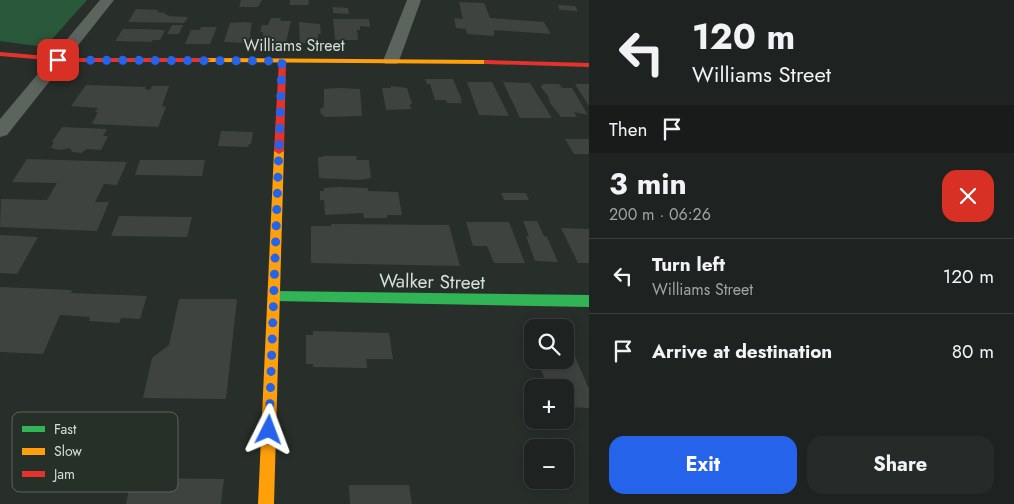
<!DOCTYPE html>
<meta charset="utf-8">
<style>
body{margin:0;font-family:Jost,sans-serif;background:#262a29;color:#f1f3f6;height:100vh;display:flex;flex-direction:column;font-size:19px;white-space:nowrap}
*{box-sizing:border-box;margin:0}
p{font-size:16px;color:#a1a4a5}
.icon{flex:none;width:28px;height:28px;fill:none;stroke:currentColor;stroke-width:2;stroke-linecap:round;stroke-linejoin:round}
.map{position:relative;flex:1;overflow:hidden}
.side{display:flex;flex-direction:column;background:#1e2220;width:425px}
.side>*{flex:none}
.banner{background:#1e2220;color:#f1f3f6;overflow:hidden}
.tools{position:absolute;left:524px;top:319px;display:grid;gap:10px}
.tools a{display:grid;place-items:center;width:50px;height:50px;border-radius:10px;background:#1e2220;box-shadow:0 2px 12px #0003,0 0 0 1px #3c3f3e;font-size:25px}
.pin{position:absolute;display:grid;place-items:center;width:42px;height:42px;color:#fff;margin:-21px;border-radius:10px;box-shadow:0 2px 8px #0006}
.me{position:absolute;width:55px;margin:-28px;rotate:3deg;stroke-linejoin:round;filter:drop-shadow(0 0 4px #0008)}
.turn{display:flex;align-items:center;gap:18px;height:105px;padding:0 20px;font-size:22px}
.turn .icon{width:65px;height:65px;stroke-width:2.5}
.turn b{display:block;font-size:35px;line-height:42px}
.then{display:flex;align-items:center;height:48px;padding:0 20px;background:#0003;gap:10px;font-size:19px}
.round{display:grid;place-items:center;flex:none;width:52px;height:52px;border-radius:15px;background:#262a29}
.head{display:flex;align-items:center;justify-content:space-between;height:85px;padding:0 20px}
h1{font-size:30px;font-weight:700;line-height:38px}
.button{display:flex;gap:10px;margin-top:auto;padding:10px 20px}
.button a{flex:1;height:58px;border-radius:15px;background:#2563eb;color:#fff;font-size:20px;font-weight:700;line-height:58px;text-align:center}
.button a+a{background:#262a29;color:#f1f3f6}
ul{padding:0;list-style:none}
li{display:flex;align-items:center;gap:15px;height:75px;padding:0 20px;border-top:1px solid #3c3f3e}
li div{flex:1}
li b{display:block;font-size:19px}
li em{font-style:normal}
main{display:flex;flex:1;min-height:0}
.map>svg:first-child{display:block}
</style>
<main>
<div class="map">
<svg width="589" height="504" viewBox="0 0 589 504">
<rect width="100%" height="100%" fill="#282e2a"/>
<path fill="#2a583b" d="M 0,0 L 87,0 L 45,47 L 0,41 Z"/>
<path fill="#3f4340" d="M 241,0 L 262,0 L 258,7 L 239,7 Z
M 290,0 L 309,0 L 308,5 L 290,5 Z
M 459,2 L 484,3 L 490,18 L 544,22 L 551,34 L 494,30 L 494,36 L 467,34 L 466,29 L 456,28 L 454,18 L 463,19 Z
M 558,5 L 575,6 L 578,11 L 561,10 L 559,9 Z
M 333,7 L 348,8 L 349,14 L 333,13 Z
M 136,9 L 159,10 L 157,12 L 166,13 L 165,15 L 169,15 L 168,16 L 188,17 L 184,23 L 128,22 Z
M 271,18 L 281,18 L 280,21 L 291,21 L 286,42 L 263,42 L 263,32 L 260,32 L 262,25 L 268,25 Z
M 333,19 L 369,19 L 370,27 L 360,26 L 360,30 L 357,30 L 358,40 L 337,40 L 335,39 Z
M 243,22 L 252,23 L 250,34 L 252,37 L 246,43 L 224,42 L 230,23 Z
M 299,22 L 320,24 L 321,34 L 318,34 L 318,43 L 300,43 Z
M 172,25 L 183,25 L 179,34 L 167,34 Z
M 201,27 L 217,27 L 210,44 L 185,44 L 191,30 L 200,30 Z
M 123,29 L 140,29 L 165,30 L 160,40 L 153,40 L 151,42 L 115,41 Z
M 425,79 L 453,79 L 462,100 L 460,100 L 462,103 L 447,103 L 446,100 L 435,100 L 430,84 L 427,84 Z
M 467,82 L 492,82 L 509,116 L 479,115 Z
M 503,82 L 530,83 L 552,118 L 520,118 Z
M 543,84 L 559,84 L 562,88 L 572,88 L 588,115 L 574,112 L 577,117 L 561,117 L 550,103 L 548,96 L 541,87 Z
M 575,84 L 589,84 L 589,106 L 578,89 Z
M 86,85 L 146,87 L 145,89 L 150,90 L 152,86 L 169,86 L 162,106 L 166,107 L 158,127 L 92,124 L 98,112 L 95,112 L 98,108 L 71,106 Z
M 391,86 L 407,88 L 412,104 L 410,104 L 411,109 L 386,110 L 382,88 L 391,88 Z
M 338,88 L 360,89 L 362,116 L 325,117 L 321,114 L 320,109 L 324,107 L 324,89 Z
M 62,127 L 107,129 L 103,136 L 108,136 L 101,150 L 87,149 L 81,153 L 72,152 L 70,148 L 59,150 L 51,148 L 54,142 L 52,142 Z
M 221,131 L 253,132 L 251,144 L 249,144 L 248,147 L 218,146 Z
M 565,139 L 589,139 L 589,154 L 574,154 Z
M 323,156 L 356,156 L 357,160 L 369,160 L 371,178 L 360,180 L 319,178 L 318,157 L 323,157 Z
M 27,159 L 127,162 L 117,185 L 104,184 L 95,202 L 109,202 L 97,231 L 0,227 L 1,199 L 47,200 L 57,183 L 12,182 Z
M 140,160 L 205,160 L 202,176 L 135,175 Z
M 339,187 L 368,188 L 368,191 L 398,192 L 402,215 L 387,215 L 387,218 L 364,218 L 363,213 L 325,215 L 324,200 L 320,200 L 320,191 L 324,191 L 324,188 Z
M 501,193 L 526,193 L 529,200 L 504,200 Z
M 119,216 L 192,217 L 187,237 L 111,236 Z
M 523,221 L 537,221 L 544,236 L 547,237 L 558,262 L 535,261 L 526,236 L 529,236 Z
M 466,222 L 509,222 L 525,263 L 494,263 L 487,246 L 473,246 Z
M 331,224 L 449,225 L 460,266 L 311,263 L 311,226 L 331,226 Z
M 561,228 L 589,229 L 589,263 L 578,263 Z
M 0,235 L 38,237 L 17,274 L 0,273 Z
M 0,287 L 72,290 L 71,293 L 147,296 L 140,319 L 121,318 L 119,323 L 89,321 L 90,317 L 60,315 L 43,354 L 0,352 Z
M 179,299 L 237,299 L 226,399 L 143,398 L 152,358 L 169,345 Z
M 313,331 L 389,333 L 393,359 L 366,359 L 367,368 L 313,367 L 313,364 L 306,364 L 306,335 L 313,335 Z
M 565,340 L 568,340 L 589,389 L 589,408 L 570,407 L 569,403 L 565,403 L 565,388 L 536,388 L 533,378 L 544,378 L 538,360 L 565,360 Z
M 146,478 L 224,479 L 221,504 L 126,504 L 131,480 L 145,480 Z
M 349,485 L 409,485 L 412,504 L 350,504 Z"/>
<g fill="none" stroke-linecap="round" stroke-linejoin="round">
<path fill="#5b655e" fill-rule="evenodd" d="M 100,0 L 114,0 L 7,135 L 0,137 L 0,119 Z
M 407,0 L 421,0 L 399,61 L 397,64 L 385,64 L 383,61 Z"/>
<path fill="#30b455" fill-rule="evenodd" d="M 275,291 L 589,295 L 589,307 L 275,301 L 271,300 L 269,296 L 271,292 Z"/>
<path fill="#ff9f0a" fill-rule="evenodd" d="M 204,58 L 487,60 L 491,62 L 487,64 L 207,62 L 203,60 Z
M 279,148 L 284,151 L 274,504 L 258,504 L 274,151 Z"/>
<path fill="#e5322d" fill-rule="evenodd" d="M 0,52 L 70,58 L 207,58 L 211,60 L 207,62 L 70,62 L 0,56 Z
M 279,59 L 286,61 L 284,151 L 279,154 L 274,151 Z
M 484,60 L 589,63 L 589,67 L 487,64 L 484,64 Z"/>
</g>
<g fill="none" stroke-linecap="round" stroke-linejoin="round">
<path stroke="#2563eb" stroke-width="9" stroke-dasharray="0 16.2" d="M 58,60 L 282,61 L 269,430"/>
</g>
<g text-anchor="middle" stroke-width="4" stroke-linejoin="round" paint-order="stroke">
<g font-size="16" fill="#d7ded9" stroke="#263029">
<text x="294" y="51">Williams Street</text>
</g>
<g font-size="19" fill="#d7ded9" stroke="#263029">
<text transform="translate(432 281) rotate(1)" y="7">Walker Street</text>
</g>
</g>
<rect x="12" y="412" width="166" height="80" rx="8" fill="#263029" stroke="#5b645e" stroke-width="1"/>
<rect x="22" y="426" width="23" height="6" fill="#30b455"/>
<rect x="22" y="448" width="23" height="7" fill="#ff9f0a"/>
<rect x="22" y="471" width="23" height="6" fill="#e5322d"/>
<g font-size="14" fill="#d7ded9">
<text x="54" y="434">Fast</text>
<text x="54" y="456">Slow</text>
<text x="54" y="479">Jam</text>
</g>
</svg>
<div class="tools">
<a><svg class="icon" aria-label="search" viewBox="0 0 24 24"><circle cx="10" cy="10" r="6"/><path d="M15 15l6 6"/></svg></a>
<a>+</a>
<a>−</a>
</div>
<div class="pin" style="left:58px;top:60px;background:#d93025"><svg class="icon" aria-label="arrive" viewBox="0 0 24 24"><path d="M6 21V4h12l-3 4 3 4H6"/></svg></div>
<svg class="me" style="left:269px;top:430px" viewBox="-20 -20 40 40"><path d="M0-17L14 15 0 8-14 15z" fill="#2563eb" stroke="#fff" stroke-width="4"/></svg>
</div>
<section class="side">
<div class="banner">
<div class="turn"><svg class="icon" aria-label="left" viewBox="0 0 24 24"><path d="M17 20v-9H6M10 6l-5 5 5 5"/></svg><div><b>120 m</b>Williams Street</div></div>
<div class="then">Then<svg class="icon" aria-label="arrive" viewBox="0 0 24 24"><path d="M6 21V4h12l-3 4 3 4H6"/></svg></div>
</div>
<div class="head"><div><h1>3 min</h1><p>200 m · 06:26</p></div><a class="round" style="background:#d93025;color:#fff"><svg class="icon" aria-label="close" viewBox="0 0 24 24"><path d="M6 6l12 12M18 6L6 18"/></svg></a></div>
<ul>
<li><svg class="icon" aria-label="left" viewBox="0 0 24 24"><path d="M17 20v-9H6M10 6l-5 5 5 5"/></svg><div><b>Turn left</b><p>Williams Street</p></div><em>120 m</em></li>
<li><svg class="icon" aria-label="arrive" viewBox="0 0 24 24"><path d="M6 21V4h12l-3 4 3 4H6"/></svg><div><b>Arrive at destination</b></div><em>80 m</em></li>
</ul>
<div class="button"><a>Exit</a><a>Share</a></div>
</section>
</main>
